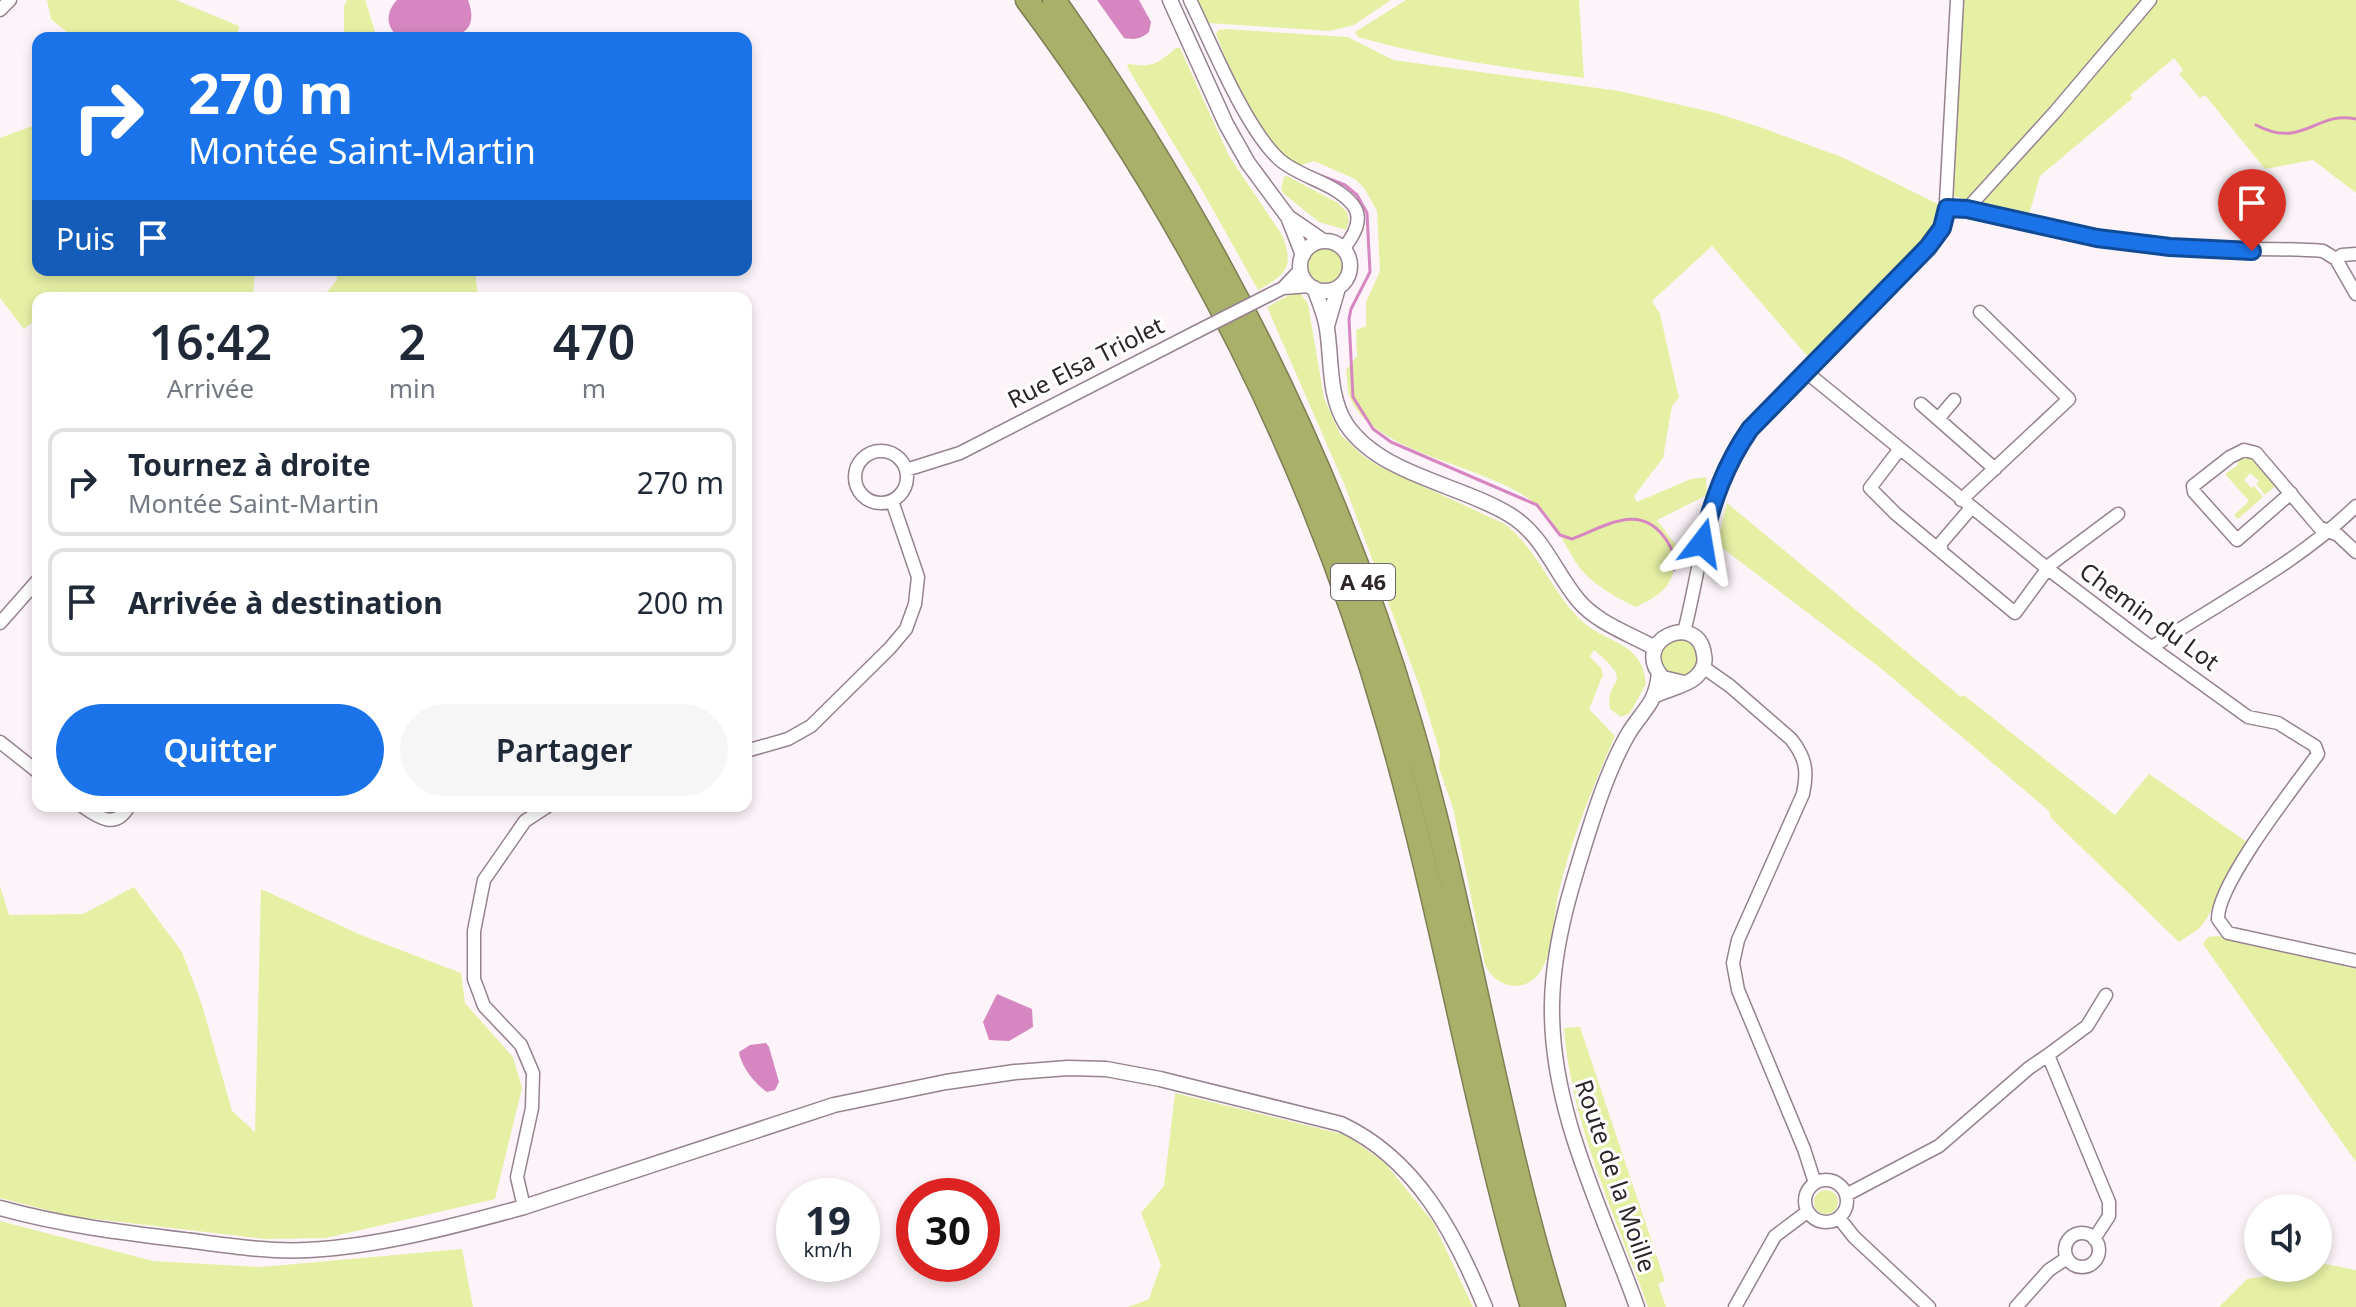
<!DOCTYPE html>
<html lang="fr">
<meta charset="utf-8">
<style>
body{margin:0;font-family:"Noto Sans",sans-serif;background:#f6f6f7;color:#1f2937;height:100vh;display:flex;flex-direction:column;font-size:30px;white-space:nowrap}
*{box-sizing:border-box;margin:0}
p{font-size:26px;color:#747a83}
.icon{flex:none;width:44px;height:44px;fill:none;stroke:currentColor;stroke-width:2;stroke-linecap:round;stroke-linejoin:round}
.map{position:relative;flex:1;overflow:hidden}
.panel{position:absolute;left:32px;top:292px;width:720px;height:520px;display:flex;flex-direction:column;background:#fff;border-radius:16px;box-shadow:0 4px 12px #0003}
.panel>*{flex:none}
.banner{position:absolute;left:32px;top:32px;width:720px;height:244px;border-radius:16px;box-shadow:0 4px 12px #0003;background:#1a73e8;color:#fff;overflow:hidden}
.controls{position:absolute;left:2244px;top:1194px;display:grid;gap:16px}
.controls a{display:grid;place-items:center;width:88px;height:88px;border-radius:50%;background:#fff;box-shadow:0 4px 12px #0003;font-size:40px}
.speed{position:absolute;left:776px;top:1178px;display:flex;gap:16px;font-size:40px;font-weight:700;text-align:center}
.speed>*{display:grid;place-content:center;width:104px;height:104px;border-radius:50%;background:#fff;box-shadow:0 4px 12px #0003;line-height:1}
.speed small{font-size:20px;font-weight:400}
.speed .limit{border:12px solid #d22;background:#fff;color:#111}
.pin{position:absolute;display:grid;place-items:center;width:68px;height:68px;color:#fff;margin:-82px -34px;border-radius:50% 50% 50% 0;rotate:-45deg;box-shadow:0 0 8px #0007}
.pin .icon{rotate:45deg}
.me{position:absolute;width:88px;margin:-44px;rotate:14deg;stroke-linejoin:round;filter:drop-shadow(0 0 6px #0008)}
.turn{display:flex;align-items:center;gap:28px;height:168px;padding:0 24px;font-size:36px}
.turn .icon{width:104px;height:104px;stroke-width:2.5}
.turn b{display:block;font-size:56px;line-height:68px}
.then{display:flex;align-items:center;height:76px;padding:0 24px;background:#0003;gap:16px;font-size:30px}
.eta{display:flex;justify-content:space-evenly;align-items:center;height:136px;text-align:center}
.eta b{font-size:48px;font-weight:600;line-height:56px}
.primary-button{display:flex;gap:16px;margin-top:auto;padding:16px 24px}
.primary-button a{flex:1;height:92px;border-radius:48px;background:#1a73e8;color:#fff;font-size:32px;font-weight:600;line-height:92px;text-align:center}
.primary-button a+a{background:#f6f6f7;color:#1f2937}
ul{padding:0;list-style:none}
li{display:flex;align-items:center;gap:24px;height:108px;margin:0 16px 12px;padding:0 8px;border:4px solid #e0e1e3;border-radius:16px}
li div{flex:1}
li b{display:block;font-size:30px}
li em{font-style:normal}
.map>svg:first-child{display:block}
</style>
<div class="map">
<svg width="2356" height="1307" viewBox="0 0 2356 1307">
<rect width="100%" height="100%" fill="#fcf4f9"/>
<path fill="#e6f0a5" d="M 47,0 L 176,0 L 239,26 L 236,38 L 74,38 L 51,19 Z
M 347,0 L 365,0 L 377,38 L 344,38 L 344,6 Z
M 1196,0 L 1391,0 L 1354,25 L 1330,31 L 1208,23 Z
M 1406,0 L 1579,0 L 1584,78 C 1508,68 1431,58 1358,37 L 1355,32 Z
M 1963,0 L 2142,0 C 2117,30 1984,197 1961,202 L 1960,198 L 1953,196 L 1952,187 Z
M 2157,0 L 2356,0 L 2356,193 L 2313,160 L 2265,169 L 2205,95 L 2200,98 L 2179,74 L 2183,70 L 2174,58 L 2130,95 L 2133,98 L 2040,176 L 2029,215 L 1980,206 L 1979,203 Z
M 1226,29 L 1348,37 L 1393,60 L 1619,91 L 1716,113 L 1760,127 L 1844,158 L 1940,205 L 1937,223 L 1927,239 L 1809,358 L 1712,246 L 1652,301 L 1660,314 L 1679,398 L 1672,406 L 1663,458 L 1634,496 L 1637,502 L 1691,479 L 1706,477 L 1707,495 L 1657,520 L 1678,548 C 1673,584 1669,591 1636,607 C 1620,600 1597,586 1585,574 C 1566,553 1558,522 1536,504 C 1488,464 1370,455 1349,395 C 1347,388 1347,378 1346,370 L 1357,356 L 1356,330 L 1366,326 L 1366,302 L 1380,271 L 1377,211 L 1364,188 L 1355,179 L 1314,161 L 1295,167 C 1255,135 1234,81 1216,34 L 1218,30 Z
M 1176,48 L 1180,48 L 1229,156 L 1282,235 C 1295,267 1286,275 1258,290 L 1203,192 L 1129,70 L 1127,65 L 1129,64 C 1153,68 1158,63 1176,48 Z
M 35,125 L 38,127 L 38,270 L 255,270 L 253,298 L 83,298 L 72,291 L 63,298 L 38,298 L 38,318 L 24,329 L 0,298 L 0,138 Z
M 1287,176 L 1338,203 L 1347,212 L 1349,221 L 1346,230 L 1319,222 L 1284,194 L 1281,190 L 1284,177 Z
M1308 266a17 17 0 1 1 34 0a17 17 0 1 1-34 0Z
M 339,270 L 475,270 L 478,298 L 322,298 L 336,281 Z
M 1291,294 L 1301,294 L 1308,304 L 1324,398 L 1340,434 L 1363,456 L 1379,466 L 1505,524 C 1541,553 1552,594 1583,622 C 1608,644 1643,642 1646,684 L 1630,713 L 1621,717 L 1610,709 C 1604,676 1638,687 1594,650 L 1590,657 L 1601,668 L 1603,675 L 1589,709 L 1615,736 C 1593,787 1572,837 1559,891 C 1553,916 1555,946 1542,969 C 1528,994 1497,990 1485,965 L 1453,808 L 1439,768 L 1440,752 L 1420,688 L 1345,486 L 1267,307 Z
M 2251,458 L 2258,461 L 2278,484 L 2265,495 L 2256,484 L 2259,481 L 2250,473 L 2244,480 L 2251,488 L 2254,486 L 2263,497 L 2238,519 L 2234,515 L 2249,501 L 2225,474 L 2238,465 L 2238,459 Z
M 1727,503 L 1961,697 L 1964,695 L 2115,815 L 2149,774 L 2247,842 L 2207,918 L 2200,928 L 2179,942 L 2051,818 L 2049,811 L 1883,670 L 1717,544 Z
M1661 658a18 18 0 1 1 36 0a18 18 0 1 1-36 0Z
M 0,886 L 9,915 L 83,914 L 134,887 L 182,952 L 202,1005 L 232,1111 L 255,1132 L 261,889 L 361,935 L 461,973 L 465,1003 L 513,1057 L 522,1088 L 495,1199 L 326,1238 L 265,1239 L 70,1216 L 0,1198 Z
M 2218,936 L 2356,969 L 2356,1162 L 2203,944 L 2208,937 Z
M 1580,1027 L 1665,1281 L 1658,1284 L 1666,1307 L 1648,1307 C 1616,1217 1571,1124 1564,1028 Z
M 1175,1093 L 1346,1135 L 1384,1162 L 1433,1222 L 1473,1307 L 1128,1307 L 1149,1299 L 1161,1265 L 1141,1213 L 1164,1186 Z
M1814 1202a12 12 0 1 1 24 0a12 12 0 1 1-24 0Z
M 0,1221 L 153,1261 L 261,1267 L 462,1249 L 473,1307 L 0,1307 Z
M 2325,1264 L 2356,1270 L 2356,1307 L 2219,1307 L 2247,1279 L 2318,1268 L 2318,1266 Z"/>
<path fill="#d686c0" d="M 397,0 L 468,0 C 486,48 428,38 399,38 C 386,27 385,13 397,0 Z
M 1097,0 L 1139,0 L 1151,22 L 1149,32 C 1141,39 1135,40 1124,38 Z
M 997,994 L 1032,1009 L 1033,1027 L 1009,1041 L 989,1040 L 983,1022 Z
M 766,1043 L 769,1047 L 779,1082 L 775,1090 L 767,1092 C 755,1084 741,1066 739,1052 L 750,1045 Z"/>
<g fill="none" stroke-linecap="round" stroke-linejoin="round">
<path stroke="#d686c0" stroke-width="3" d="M 2256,125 C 2303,150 2316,110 2356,119
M 1314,173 L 1345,185 L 1357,195 L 1367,213 L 1370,272 L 1351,309 L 1349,319 L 1353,397 L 1373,429 L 1391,442 L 1537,505 L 1560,535 L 1572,539 C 1605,527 1641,500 1667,541 C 1673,551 1677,559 1674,570"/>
<defs>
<path id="minor" d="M 1190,0 C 1211,43 1246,130 1280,160 C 1301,178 1336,183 1353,205 C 1364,219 1353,237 1343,249
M 0,10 L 10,0
M 1947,208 L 1967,209 L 2055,112 L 2150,0
M 1967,209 C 2035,225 2104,241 2174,247 C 2224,251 2273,247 2323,251 L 2336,259 L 2356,294
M 2336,259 L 2342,255 L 2356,254
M 1283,288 L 1300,270
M 1269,295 L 1283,288 L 1310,286
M 1806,372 L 2048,569 L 2140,639 L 2248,717 L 2278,723 L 2315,746 L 2318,754 C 2295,786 2217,884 2218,919 L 2228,933 L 2356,961
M 1921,404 L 1995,469
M 1938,419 L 1954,400
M 1899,450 L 1870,488 L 1896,514 L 2015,613 L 2051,564 L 2118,514
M855 477a26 26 0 1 1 52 0a26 26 0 1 1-52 0Z
M 906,470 L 960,453 L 1198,331
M 2291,493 L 2237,540 L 2194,492 L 2193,486 L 2230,457 L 2244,450 L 2256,453 L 2319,527 L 2338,535 L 2356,552
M 1961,500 L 2069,399 L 1980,312
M 1941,551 L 1941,543 L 1971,508
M 0,623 L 38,580
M 1684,632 C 1705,551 1703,487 1759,418 L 1928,247 L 1945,220 L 1957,0
M 2152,647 C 2220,602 2298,563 2356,506
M 1703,667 L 1730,686 L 1791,739 C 1806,758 1808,771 1803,794 L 1738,940 L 1733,963 L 1738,990 L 1804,1149 L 1815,1183
M 0,742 L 38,772
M 746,751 L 788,739 L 811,726 L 890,648 L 906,629 L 915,604 L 918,577 L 892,501
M 82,806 C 100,819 116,829 129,806
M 2048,1055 L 2087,1026 L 2106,995
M1805 1201a21 21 0 1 1 42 0a21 21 0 1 1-42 0Z
M 1846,1195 L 1939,1146 L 2029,1068 L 2048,1055 L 2109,1202 L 2109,1216 L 2094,1239
M 524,1207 L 517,1177 L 532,1108 L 533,1073 L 521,1045 L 484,1006 L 474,979 L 474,931 L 484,880 L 525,821 L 548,806
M 1839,1218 L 1854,1237 L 1929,1307
M2065 1250a17 17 0 1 1 34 0a17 17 0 1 1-34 0Z
M 1735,1307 L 1775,1236 L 1807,1212
M 2016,1307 L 2049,1270 L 2067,1258"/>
<path id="tertiary" d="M 1170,0 L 1226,124 L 1248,163 L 1288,217 L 1323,241
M 1288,217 L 1303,255
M1300 266a25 25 0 1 1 50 0a25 25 0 1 1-50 0Z
M 1314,288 C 1319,301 1325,315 1327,329 C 1332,361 1328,395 1346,424 C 1380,475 1460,484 1510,515 C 1543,535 1554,571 1578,600 C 1597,623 1630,634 1655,648
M 1327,326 L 1338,288
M 1656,695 C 1668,689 1686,686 1696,677 C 1702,671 1706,663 1704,655 C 1699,610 1628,640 1663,678 L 1684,683
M 0,1208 C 65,1226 126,1233 193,1241 C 230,1246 271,1252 308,1250 C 376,1247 459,1225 524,1207 L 834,1105 L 946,1082 L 1015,1072 L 1068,1068 L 1106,1069 L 1160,1079 L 1341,1124 C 1416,1159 1455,1233 1485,1307
M 1637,1307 C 1602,1209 1550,1111 1552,1004 C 1553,942 1573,880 1592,821 C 1602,790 1613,759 1630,731 C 1645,708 1656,703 1659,673"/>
<path id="motorway" d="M 1027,0 C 1189,217 1315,467 1389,728 C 1444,919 1475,1116 1532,1307
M 1054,0 C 1210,221 1333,462 1410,722 C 1467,915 1495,1115 1554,1307"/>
</defs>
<use href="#minor" stroke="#968290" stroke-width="15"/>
<use href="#tertiary" stroke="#968290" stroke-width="17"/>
<use href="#motorway" stroke="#7d7f54" stroke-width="25"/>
<use href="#minor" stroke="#fff" stroke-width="12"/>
<use href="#tertiary" stroke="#fff" stroke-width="14"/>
<use href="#motorway" stroke="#a8b06a" stroke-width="22"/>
<defs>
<path id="minor-bridge" d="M 1198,331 L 1269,295"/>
</defs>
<use href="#minor-bridge" stroke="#968290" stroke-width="15" stroke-linecap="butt"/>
<use href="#minor-bridge" stroke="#fff" stroke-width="12"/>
</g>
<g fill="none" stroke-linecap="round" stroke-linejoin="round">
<defs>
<path id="route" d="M 1702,543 C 1713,500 1725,465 1750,429 L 1928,247 L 1942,228 L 1947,208 L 1967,209 L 2097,238 L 2170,247 L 2252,251"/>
</defs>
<use href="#route" stroke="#114b97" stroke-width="20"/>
<use href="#route" stroke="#1a73e8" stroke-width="14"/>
</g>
<g text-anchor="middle" stroke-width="6" stroke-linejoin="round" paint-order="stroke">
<rect fill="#fff" stroke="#6c666a" stroke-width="2" x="1331" y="564" width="64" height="36" rx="6"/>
<g font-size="22" font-weight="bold" fill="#2d252a">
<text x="1363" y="590">A 46</text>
</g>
<g font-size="24" fill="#2d252a" stroke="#fff">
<text transform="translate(1086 363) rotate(-27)" y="8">Rue Elsa Triolet</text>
<text transform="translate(2149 617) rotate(36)" y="8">Chemin du Lot</text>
<text transform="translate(1615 1176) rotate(71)" y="8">Route de la Moille</text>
</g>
</g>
</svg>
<div class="controls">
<a><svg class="icon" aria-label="sound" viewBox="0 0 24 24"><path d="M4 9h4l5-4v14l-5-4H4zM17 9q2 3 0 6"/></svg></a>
</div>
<div class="speed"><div>19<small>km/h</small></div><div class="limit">30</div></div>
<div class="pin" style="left:2252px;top:251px;background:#d93025"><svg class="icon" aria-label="arrive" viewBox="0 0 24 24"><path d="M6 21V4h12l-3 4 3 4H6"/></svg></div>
<svg class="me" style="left:1702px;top:543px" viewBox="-20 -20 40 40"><path d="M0-17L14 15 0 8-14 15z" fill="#1a73e8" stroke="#fff" stroke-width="4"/></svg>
<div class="banner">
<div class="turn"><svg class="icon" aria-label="right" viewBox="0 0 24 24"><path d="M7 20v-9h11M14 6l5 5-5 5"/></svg><div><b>270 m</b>Montée Saint-Martin</div></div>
<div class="then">Puis<svg class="icon" aria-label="arrive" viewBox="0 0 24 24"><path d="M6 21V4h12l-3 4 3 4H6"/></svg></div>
</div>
<section class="panel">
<div class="eta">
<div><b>16:42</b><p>Arrivée</p></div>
<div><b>2</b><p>min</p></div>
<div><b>470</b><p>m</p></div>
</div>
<ul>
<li><svg class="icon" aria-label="right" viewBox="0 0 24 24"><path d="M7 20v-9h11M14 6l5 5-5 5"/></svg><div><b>Tournez à droite</b><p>Montée Saint-Martin</p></div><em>270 m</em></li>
<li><svg class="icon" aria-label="arrive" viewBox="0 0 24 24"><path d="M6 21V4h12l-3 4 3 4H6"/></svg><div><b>Arrivée à destination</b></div><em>200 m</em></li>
</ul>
<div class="primary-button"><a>Quitter</a><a>Partager</a></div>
</section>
</div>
